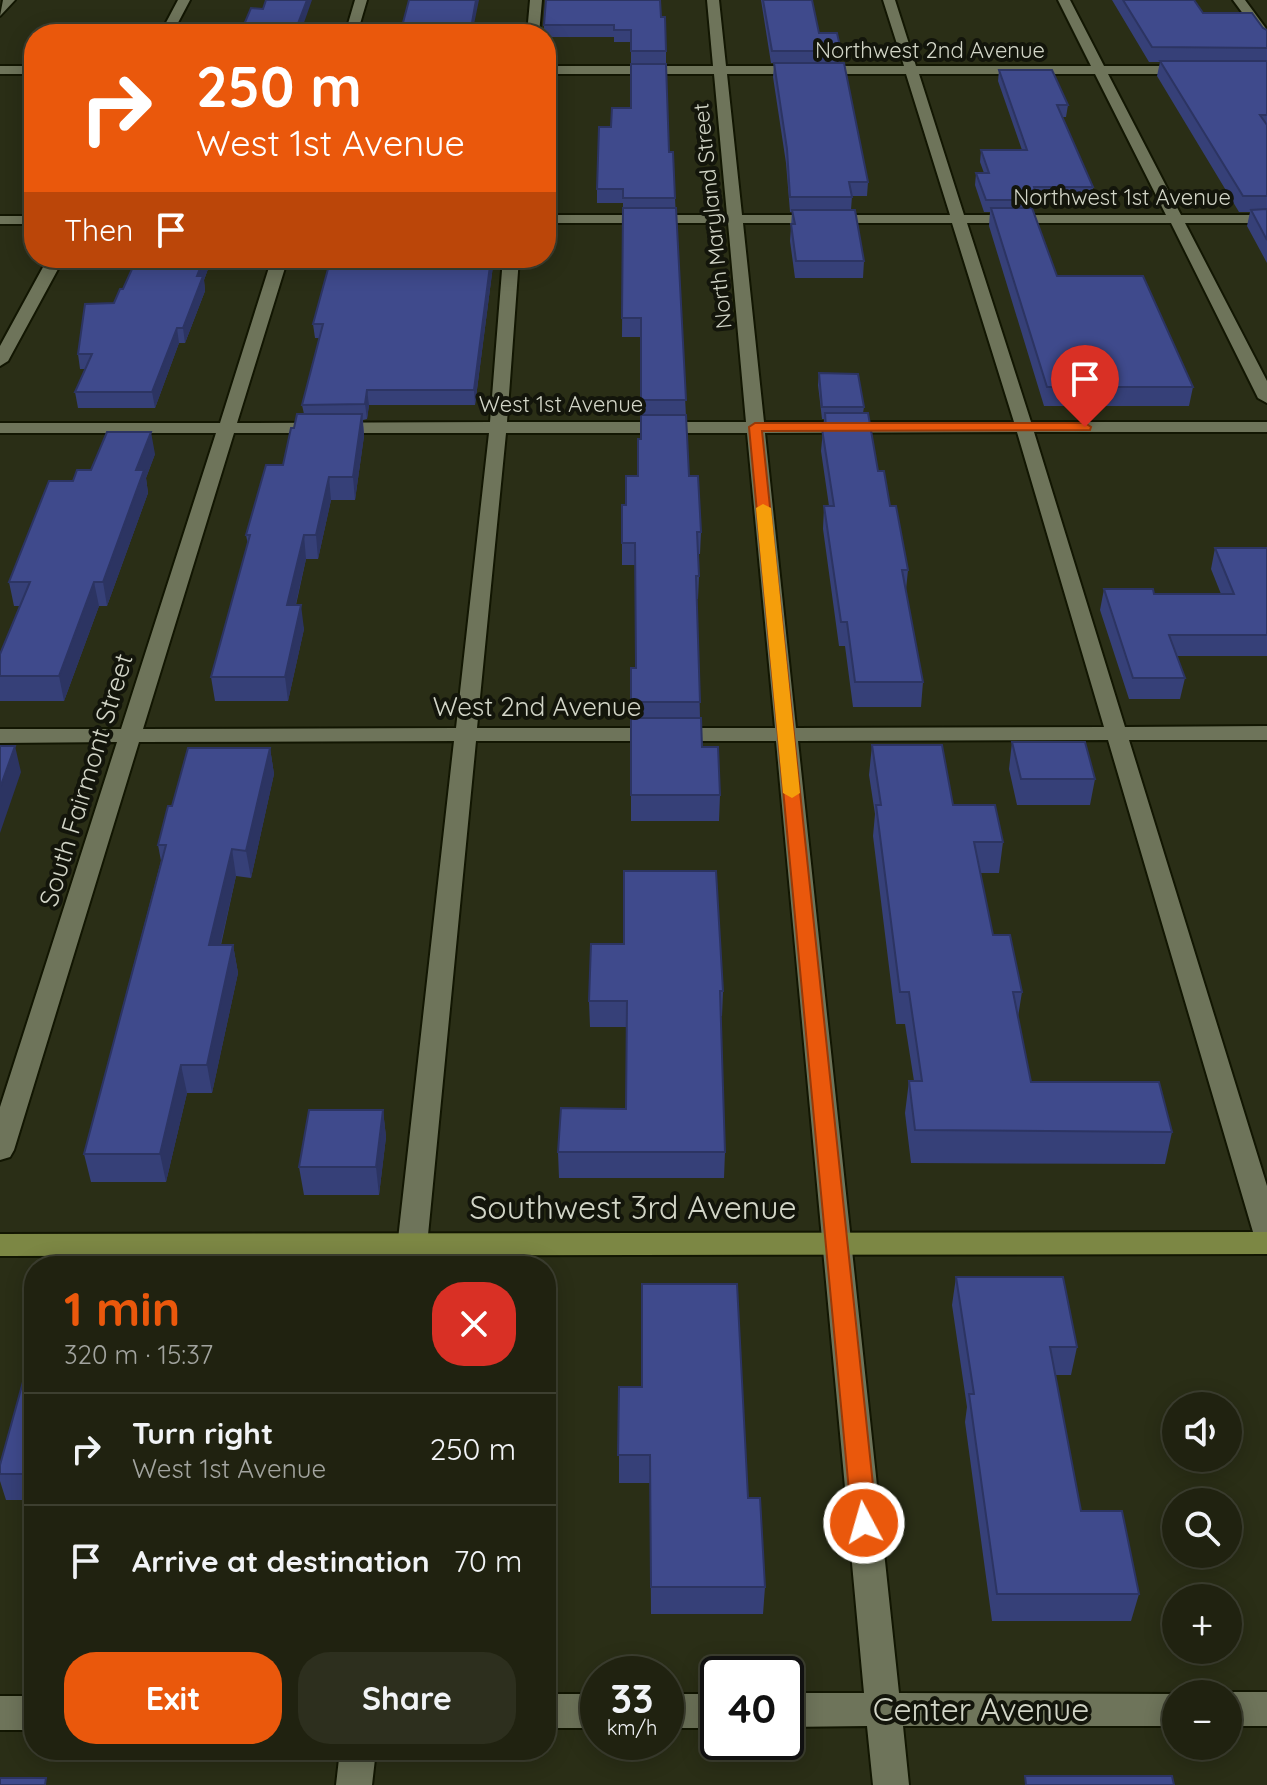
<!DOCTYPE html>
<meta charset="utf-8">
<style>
body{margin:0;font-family:Quicksand,sans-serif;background:#2d2f1e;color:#f1f3f6;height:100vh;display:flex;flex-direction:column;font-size:30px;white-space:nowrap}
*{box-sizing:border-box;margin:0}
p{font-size:26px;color:#a2a49f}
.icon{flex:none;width:44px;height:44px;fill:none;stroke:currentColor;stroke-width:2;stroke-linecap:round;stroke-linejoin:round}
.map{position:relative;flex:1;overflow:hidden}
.details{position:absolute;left:24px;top:1256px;width:532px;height:504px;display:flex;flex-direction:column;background:#202210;border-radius:32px;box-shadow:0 4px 20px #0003,0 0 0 2px #3d3f30}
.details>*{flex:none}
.hud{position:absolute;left:24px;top:24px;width:532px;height:244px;border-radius:32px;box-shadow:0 4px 20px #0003,0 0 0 2px #3d3f30;background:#ea580c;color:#fff;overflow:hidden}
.controls{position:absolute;left:1162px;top:1392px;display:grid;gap:16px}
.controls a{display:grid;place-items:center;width:80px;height:80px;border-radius:50%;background:#202210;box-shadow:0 4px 20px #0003,0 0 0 2px #3d3f30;font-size:40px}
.speed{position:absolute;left:580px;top:1656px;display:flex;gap:16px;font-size:40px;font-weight:700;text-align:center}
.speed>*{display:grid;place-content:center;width:104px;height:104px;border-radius:50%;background:#202210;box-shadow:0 4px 20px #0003,0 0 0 2px #3d3f30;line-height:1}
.speed small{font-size:20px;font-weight:400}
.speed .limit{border:4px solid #111;border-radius:12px;background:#fff;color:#111}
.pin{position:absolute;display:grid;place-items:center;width:68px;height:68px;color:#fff;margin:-82px -34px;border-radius:50% 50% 50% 0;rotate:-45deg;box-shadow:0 0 8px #0007}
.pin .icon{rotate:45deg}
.me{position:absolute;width:88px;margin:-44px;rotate:354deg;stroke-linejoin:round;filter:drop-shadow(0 0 6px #0008)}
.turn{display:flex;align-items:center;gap:28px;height:168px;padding:0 40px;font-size:36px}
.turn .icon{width:104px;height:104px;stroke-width:2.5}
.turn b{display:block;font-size:56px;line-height:68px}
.then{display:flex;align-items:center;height:76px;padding:0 40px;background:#0003;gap:16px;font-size:30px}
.round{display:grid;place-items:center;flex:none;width:84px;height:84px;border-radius:32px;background:#2d2f1e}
.headline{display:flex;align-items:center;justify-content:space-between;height:136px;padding:0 40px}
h1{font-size:48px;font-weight:800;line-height:60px;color:#ea580c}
.action{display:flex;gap:16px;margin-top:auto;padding:16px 40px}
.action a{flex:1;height:92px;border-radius:32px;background:#ea580c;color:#fff;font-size:32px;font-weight:800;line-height:92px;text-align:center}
.action a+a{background:#2d2f1e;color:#f1f3f6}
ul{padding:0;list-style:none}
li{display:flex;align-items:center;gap:24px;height:112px;padding:0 40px;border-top:2px solid #3d3f30}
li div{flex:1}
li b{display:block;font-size:30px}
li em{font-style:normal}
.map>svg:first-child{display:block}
</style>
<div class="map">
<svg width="1267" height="1785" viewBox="0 0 1267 1785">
<rect width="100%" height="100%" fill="#2a2e16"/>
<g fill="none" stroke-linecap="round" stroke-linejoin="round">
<defs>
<path id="minor" d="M 3,0 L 15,0 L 0,16 Z
M 178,0 L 190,0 L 172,34 L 160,34 Z
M 355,0 L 367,0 L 357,34 L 345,34 Z
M 530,0 L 542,0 L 539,34 L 527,34 Z
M 707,0 L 719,0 L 726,66 L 904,66 L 883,0 L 895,0 L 916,66 L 1091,66 L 1058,0 L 1070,0 L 1104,66 L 1189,66 L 1195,70 L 1189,74 L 1108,74 L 1181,215 L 1267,215 L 1267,223 L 1185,223 L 1267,381 L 1267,403 L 1258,398 L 1171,223 L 967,223 L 1031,422 L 1267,422 L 1267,432 L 1034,432 L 1125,727 L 1267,726 L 1267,740 L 1129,740 L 1267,1186 L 1267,1243 L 1257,1240 L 1253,1232 L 1108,740 L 798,741 L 899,1693 L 1180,1694 L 1176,1694 L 1176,1726 L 903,1726 L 909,1785 L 873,1785 L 867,1726 L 786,1727 L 786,1693 L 864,1693 L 776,741 L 476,741 L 425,1266 L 395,1266 L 454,741 L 139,742 L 14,1150 L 10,1157 L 0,1160 L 0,1107 L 117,742 L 0,743 L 0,729 L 121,729 L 216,433 L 0,433 L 0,423 L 220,423 L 272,258 L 288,258 L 237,423 L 490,422 L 503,258 L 519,258 L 507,422 L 746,422 L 728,223 L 546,223 L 546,215 L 727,215 L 714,74 L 546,74 L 546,66 L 713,66 ZM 727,74 L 906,74 L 950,215 L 742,215 ZM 919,74 L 1095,74 L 1166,215 L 964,215 ZM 743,223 L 952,223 L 1014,422 L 764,422 ZM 1017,432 L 1104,727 L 796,728 L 765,433 ZM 234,433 L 489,433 L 456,728 L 143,729 ZM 506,433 L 747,433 L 775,728 L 477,728 Z
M 1233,0 L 1245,0 L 1267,30 L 1267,42 L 1263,41 Z
M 0,66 L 34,66 L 34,74 L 0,74 Z
M 0,216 L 34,216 L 34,224 L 0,224 Z
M 48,258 L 64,258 L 8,361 L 0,366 L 0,346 Z
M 1228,1692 L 1267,1692 L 1267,1726 L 1228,1726 L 1228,1694 L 1224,1694 Z
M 546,1694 L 598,1694 L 598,1728 L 546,1728 Z
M 666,1694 L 718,1694 L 718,1728 L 666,1728 Z
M 0,1696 L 34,1696 L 34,1730 L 0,1730 Z
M 340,1750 L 376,1750 L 372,1785 L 336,1785 Z"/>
<path id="major" d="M 1267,1232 L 1267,1254 L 0,1256 L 0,1234 Z"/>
</defs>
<use href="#minor" stroke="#121602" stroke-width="4"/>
<use href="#major" stroke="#121602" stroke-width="4"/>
<use href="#minor" fill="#6e745a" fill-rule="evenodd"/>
<use href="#major" fill="#7c8744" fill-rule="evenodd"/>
</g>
<path fill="#364078" d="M 761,0 L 812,0 L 819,33 L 841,51 L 840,63 L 771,63 Z
M 1112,0 L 1194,0 L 1203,13 L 1267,30 L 1267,263 L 1247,226 L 1250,212 L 1239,212 L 1157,76 L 1160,62 L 1149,62 Z
M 661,17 L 666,51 L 666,63 L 631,63 L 631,42 L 614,42 L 614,37 L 546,37 L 546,34 L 544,34 L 544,25 Z
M 774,63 L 868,182 L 867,196 L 852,196 L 851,210 L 864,261 L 863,278 L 795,278 L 790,241 L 792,212 L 790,212 L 786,163 L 773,77 Z
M 999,70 L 1068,105 L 1066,117 L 1062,117 L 1093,187 L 1092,199 L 1036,199 L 1035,206 L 1025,206 L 1025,208 L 1057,276 L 1193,387 L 1189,406 L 1044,406 L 989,226 L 990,212 L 984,212 L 975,185 L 976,173 L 984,173 L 980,162 L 981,150 L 1022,150 L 998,81 Z
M 669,152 L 675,198 L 689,476 L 701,532 L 700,554 L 698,554 L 699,576 L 698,599 L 697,599 L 700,718 L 702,747 L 720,795 L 719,821 L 631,821 L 631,668 L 636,668 L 635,565 L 622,565 L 622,505 L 626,505 L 638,476 L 641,439 L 641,337 L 622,337 L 623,203 L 597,203 L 597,189 Z
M 137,258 L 212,258 L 204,280 L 205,291 L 185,343 L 179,343 L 155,408 L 78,408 L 75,392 L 85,369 L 80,369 L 78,354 L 123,289 Z
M 331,258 L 494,258 L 475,405 L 369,405 L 367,419 L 363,420 L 364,436 L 355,500 L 331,500 L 318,559 L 306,559 L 296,605 L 304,629 L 288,701 L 215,701 L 211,677 L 248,545 L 246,535 L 283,465 L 294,428 L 304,414 L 302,405 L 319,338 L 315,338 L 313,324 Z
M 819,373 L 864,407 L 863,413 L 878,471 L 890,506 L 908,570 L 906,590 L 923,682 L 921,707 L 853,707 L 845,646 L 839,646 L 823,529 L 824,506 L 829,506 L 821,451 L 824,419 L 822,419 L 818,385 Z
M 155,454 L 146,478 L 148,493 L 107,606 L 99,606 L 64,701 L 0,701 L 0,654 L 20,606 L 14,606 L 9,582 L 73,481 L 91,470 Z
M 1215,548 L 1267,548 L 1267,656 L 1176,656 L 1185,678 L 1180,699 L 1129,699 L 1100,610 L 1104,589 L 1154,594 L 1221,594 L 1211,569 Z
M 1012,742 L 1095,779 L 1090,805 L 1017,805 L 1009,769 Z
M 872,745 L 1003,842 L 999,873 L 980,873 L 993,935 L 1022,992 L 1018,1017 L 1031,1082 L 1172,1132 L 1165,1164 L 911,1163 L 905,1113 L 909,1081 L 914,1081 L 905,1024 L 896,1024 L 873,836 L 875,814 L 869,775 Z
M 270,748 L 274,774 L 251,878 L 236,876 L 221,945 L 233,945 L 238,973 L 212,1093 L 187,1093 L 166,1182 L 91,1182 L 84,1154 L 161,861 L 158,845 L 172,806 Z
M 723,991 L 722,1016 L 721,1016 L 725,1152 L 724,1178 L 559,1178 L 558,1152 L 626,1109 L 627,1027 L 590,1027 L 589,1001 Z
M 383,1110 L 386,1137 L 379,1195 L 304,1195 L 299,1167 Z
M 956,1277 L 1077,1347 L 1071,1375 L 1055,1375 L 1081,1511 L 1139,1594 L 1131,1621 L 992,1621 L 965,1422 L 967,1407 L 952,1305 Z
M 34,1309 L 34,1500 L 6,1500 L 0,1481 L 0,1465 L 30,1357 L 25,1342 Z
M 619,1387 L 748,1498 L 765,1587 L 763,1614 L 651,1614 L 650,1483 L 619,1483 Z"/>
<path fill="#2c3462" d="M 307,0 L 312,0 L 300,34 L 294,34 Z
M 476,0 L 479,0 L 472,34 L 470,34 Z
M 204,258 L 212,258 L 204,280 L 205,291 L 185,343 L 183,328 L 197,276 Z
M 491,258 L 494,258 L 475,405 L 474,390 Z
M 177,328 L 179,343 L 155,408 L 152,392 Z
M 367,390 L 369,405 L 367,419 L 365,404 Z
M 362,414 L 364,436 L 355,500 L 353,477 Z
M 151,432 L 155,454 L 146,478 L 148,493 L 107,606 L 103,582 L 136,470 Z
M 329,477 L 331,500 L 318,559 L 316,535 Z
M 304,535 L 306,559 L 290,629 L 287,605 Z
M 94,582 L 99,606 L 64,701 L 59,676 Z
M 301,605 L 304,629 L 288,701 L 285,677 Z
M 15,746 L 21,772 L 0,833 L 0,788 Z
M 270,748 L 274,774 L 251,878 L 246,851 Z
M 232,849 L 236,876 L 214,973 L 209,945 Z
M 233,945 L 238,973 L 212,1093 L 207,1065 Z
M 181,1065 L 187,1093 L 166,1182 L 160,1154 Z
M 383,1110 L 386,1137 L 379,1195 L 376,1167 Z"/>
<path fill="#3f4a8c" stroke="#2c3462" stroke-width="2" d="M 266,0 L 307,0 L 294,34 L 240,34 L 251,8 L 263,9 Z
M 409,0 L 476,0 L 470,34 L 400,34 Z
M 546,0 L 660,0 L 661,17 L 665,17 L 666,51 L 631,51 L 631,30 L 614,30 L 614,25 L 544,25 Z
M 763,0 L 812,0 L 819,33 L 837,33 L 841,51 L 772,51 Z
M 1123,0 L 1194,0 L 1203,13 L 1252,13 L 1263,28 L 1267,30 L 1267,48 L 1152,47 Z
M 1160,61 L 1267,61 L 1267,115 L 1260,115 L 1267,125 L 1267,196 L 1243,196 Z
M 774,63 L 844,63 L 868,182 L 849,182 L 852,197 L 790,197 L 787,149 Z
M 631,64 L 666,64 L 669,152 L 673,152 L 675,198 L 623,198 L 623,189 L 597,189 L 599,127 L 611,127 L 612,108 L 631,108 Z
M 999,70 L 1052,70 L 1068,105 L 1057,105 L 1093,187 L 1034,187 L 1036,193 L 1024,193 L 1026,200 L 986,200 L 976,173 L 989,173 L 981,150 L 1027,150 Z
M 623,208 L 676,208 L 686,400 L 641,400 L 641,318 L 622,318 Z
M 991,208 L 1032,208 L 1057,276 L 1143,276 L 1193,387 L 1047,387 Z
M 1267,209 L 1267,240 L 1251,210 Z
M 792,210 L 855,210 L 864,261 L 796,261 L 791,224 L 795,224 Z
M 137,258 L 204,258 L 197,276 L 203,276 L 183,328 L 177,328 L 152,392 L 75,392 L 92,354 L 78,354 L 85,304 L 114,303 L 120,289 L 123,289 Z
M 331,258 L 491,258 L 474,390 L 367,390 L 365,404 L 302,405 L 323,324 L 313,324 Z
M 819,373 L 858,374 L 864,407 L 822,407 Z
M 825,413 L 868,413 L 878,471 L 884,471 L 890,506 L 896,506 L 908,570 L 902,570 L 923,682 L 855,682 L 847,622 L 841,622 L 824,506 L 834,506 L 822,429 L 826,429 Z
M 297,414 L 362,414 L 353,477 L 329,477 L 316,535 L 304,535 L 287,605 L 301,605 L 285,677 L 211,677 L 250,535 L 246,535 L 266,465 L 283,465 L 291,428 L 294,428 Z
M 641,415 L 686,415 L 689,476 L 698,476 L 701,532 L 697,532 L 699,576 L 696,576 L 700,702 L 631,702 L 631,668 L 636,668 L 635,543 L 622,543 L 622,505 L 626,505 L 626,476 L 638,476 L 638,439 L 641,439 Z
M 107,432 L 151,432 L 136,470 L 144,470 L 103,582 L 94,582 L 59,676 L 0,676 L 0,654 L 30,582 L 9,582 L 49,481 L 73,481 L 77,470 L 91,470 Z
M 1215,548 L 1267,548 L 1267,635 L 1169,635 L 1185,678 L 1133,678 L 1104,589 L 1153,589 L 1154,594 L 1234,594 Z
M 631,718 L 701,718 L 702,747 L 718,747 L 720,795 L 631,795 Z
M 1012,742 L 1085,742 L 1095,779 L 1021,779 Z
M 872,745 L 942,745 L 953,805 L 995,805 L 1003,842 L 974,842 L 993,935 L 1010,935 L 1022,992 L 1013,992 L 1031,1082 L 1159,1082 L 1172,1132 L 915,1130 L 909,1081 L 922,1081 L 909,992 L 900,992 L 876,805 L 881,805 Z
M 0,746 L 15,746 L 0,788 Z
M 188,748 L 270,748 L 246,851 L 232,849 L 209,945 L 233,945 L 207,1065 L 181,1065 L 160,1154 L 84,1154 L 166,845 L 158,845 L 168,806 L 172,806 Z
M 624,871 L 716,871 L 723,991 L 720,991 L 725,1152 L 558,1152 L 561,1108 L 626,1109 L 627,1001 L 589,1001 L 591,944 L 624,944 Z
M 309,1110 L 383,1110 L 376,1167 L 299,1167 Z
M 956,1277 L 1063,1277 L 1077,1347 L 1050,1347 L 1081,1511 L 1122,1511 L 1139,1594 L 997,1594 L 969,1394 L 974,1394 Z
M 642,1284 L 737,1284 L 748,1498 L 760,1498 L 765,1587 L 651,1587 L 650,1455 L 618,1455 L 619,1387 L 642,1387 Z
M 34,1309 L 34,1474 L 0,1474 L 0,1465 L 34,1342 L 25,1342 Z
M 1025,1776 L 1172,1776 L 1174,1785 L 1026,1785 Z
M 0,1778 L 46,1778 L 45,1785 L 0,1785 Z"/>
<path fill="#ea580c" stroke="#983908" stroke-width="2" d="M 1085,423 L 1091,427 L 1090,430 L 762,431 L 877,1523 L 873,1531 L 864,1534 L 856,1531 L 852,1523 L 749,427 L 755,423 Z"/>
<path fill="#f59e0b" d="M 763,504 L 771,508 L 800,793 L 792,798 L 783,793 L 756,508 Z"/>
<g text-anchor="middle" stroke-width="8" stroke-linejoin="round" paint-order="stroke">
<g font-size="22" fill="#d2d5c7" stroke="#13150b">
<text x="930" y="58">Northwest 2nd Avenue</text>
<text x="1122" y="205">Northwest 1st Avenue</text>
<text transform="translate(712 216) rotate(-96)" y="8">North Maryland Street</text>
<text x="561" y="412">West 1st Avenue</text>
</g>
<g font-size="26" fill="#d2d5c7" stroke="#13150b">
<text x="537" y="716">West 2nd Avenue</text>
<text transform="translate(86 780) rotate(-73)" y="9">South Fairmont Street</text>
</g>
<g font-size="32" fill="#d2d5c7" stroke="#13150b">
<text x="633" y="1219">Southwest 3rd Avenue</text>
<text x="981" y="1721">Center Avenue</text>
</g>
</g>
</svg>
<div class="controls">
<a><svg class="icon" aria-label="sound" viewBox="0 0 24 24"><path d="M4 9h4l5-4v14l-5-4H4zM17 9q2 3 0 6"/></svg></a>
<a><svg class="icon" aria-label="search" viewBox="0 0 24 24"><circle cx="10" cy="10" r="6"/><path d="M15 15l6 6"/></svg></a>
<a>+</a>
<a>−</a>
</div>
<div class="speed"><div>33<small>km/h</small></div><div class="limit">40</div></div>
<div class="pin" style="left:1085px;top:427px;background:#d93025"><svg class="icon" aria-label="arrive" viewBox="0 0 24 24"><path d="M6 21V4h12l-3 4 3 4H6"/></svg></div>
<svg class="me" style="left:864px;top:1523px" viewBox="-20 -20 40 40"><circle r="17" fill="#ea580c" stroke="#fff" stroke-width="3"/><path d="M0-11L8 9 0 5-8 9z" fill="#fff"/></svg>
<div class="hud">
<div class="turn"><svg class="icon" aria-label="right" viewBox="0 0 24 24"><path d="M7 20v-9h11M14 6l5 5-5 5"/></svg><div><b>250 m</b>West 1st Avenue</div></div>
<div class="then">Then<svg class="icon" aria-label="arrive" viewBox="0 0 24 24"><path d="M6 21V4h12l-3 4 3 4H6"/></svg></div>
</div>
<section class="details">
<div class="headline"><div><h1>1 min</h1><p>320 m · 15:37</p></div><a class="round" style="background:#d93025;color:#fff"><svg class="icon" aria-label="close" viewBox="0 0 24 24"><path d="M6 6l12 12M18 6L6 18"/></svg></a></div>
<ul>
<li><svg class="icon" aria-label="right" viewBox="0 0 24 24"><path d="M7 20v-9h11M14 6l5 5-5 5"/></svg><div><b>Turn right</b><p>West 1st Avenue</p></div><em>250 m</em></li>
<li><svg class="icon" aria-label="arrive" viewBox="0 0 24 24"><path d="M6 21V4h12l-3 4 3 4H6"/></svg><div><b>Arrive at destination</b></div><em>70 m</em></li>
</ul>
<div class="action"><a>Exit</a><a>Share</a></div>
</section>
</div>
